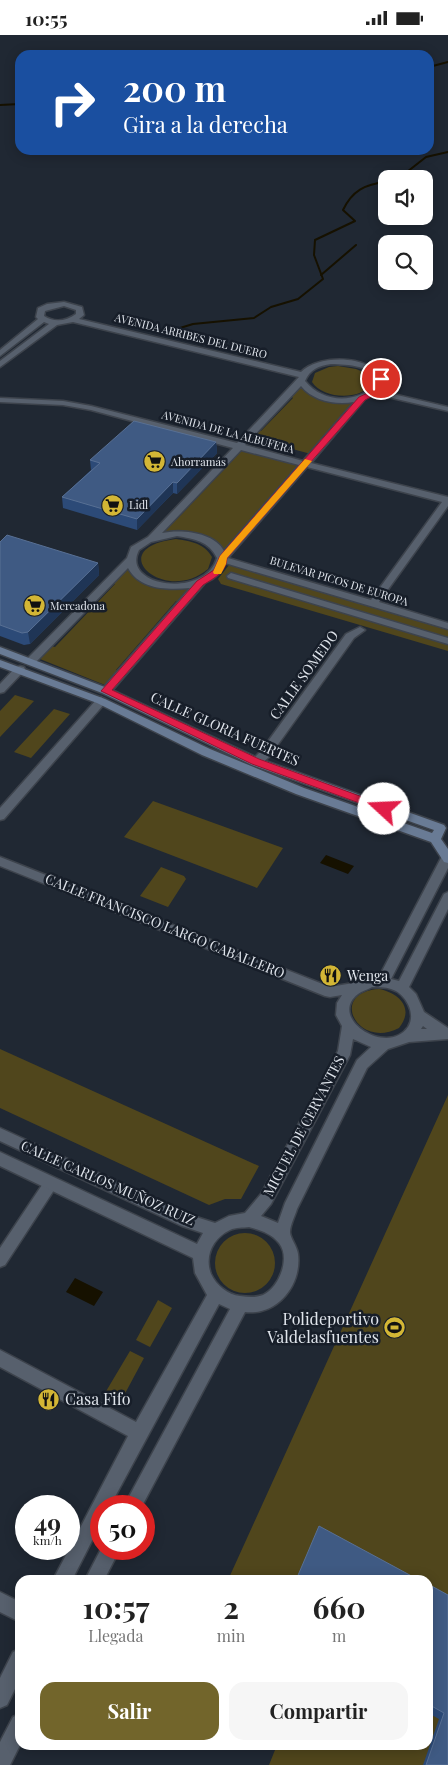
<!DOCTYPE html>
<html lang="es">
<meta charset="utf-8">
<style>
body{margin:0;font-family:"Playfair Display",serif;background:#f6f6f6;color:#222;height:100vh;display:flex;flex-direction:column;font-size:19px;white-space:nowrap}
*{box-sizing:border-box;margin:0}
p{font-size:16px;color:#767676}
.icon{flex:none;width:28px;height:28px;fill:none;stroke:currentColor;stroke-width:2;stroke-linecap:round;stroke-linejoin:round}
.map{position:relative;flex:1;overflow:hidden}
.sheet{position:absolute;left:15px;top:1540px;width:418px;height:175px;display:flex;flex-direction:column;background:#fff;border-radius:15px;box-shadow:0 2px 12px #0003}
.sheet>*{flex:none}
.guide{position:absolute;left:15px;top:15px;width:419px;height:105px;border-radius:15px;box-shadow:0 2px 12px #0003;background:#1a4fa0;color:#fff;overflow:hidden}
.buttons{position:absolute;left:378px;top:135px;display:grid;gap:10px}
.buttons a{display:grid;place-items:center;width:55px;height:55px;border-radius:10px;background:#fff;box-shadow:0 2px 12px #0003;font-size:25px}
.speed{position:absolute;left:15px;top:1460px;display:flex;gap:10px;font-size:25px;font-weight:700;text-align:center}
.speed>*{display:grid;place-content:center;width:65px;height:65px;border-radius:50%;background:#fff;box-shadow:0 2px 12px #0003;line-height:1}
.speed small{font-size:12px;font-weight:400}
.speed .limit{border:8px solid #d22;background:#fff;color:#111}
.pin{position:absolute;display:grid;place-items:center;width:42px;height:42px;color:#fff;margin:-21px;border:2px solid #fff;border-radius:50%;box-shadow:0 1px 5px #0007}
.me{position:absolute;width:55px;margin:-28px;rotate:290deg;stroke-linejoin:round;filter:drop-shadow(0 0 4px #0008)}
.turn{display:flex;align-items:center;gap:18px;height:105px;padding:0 25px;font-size:22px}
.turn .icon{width:65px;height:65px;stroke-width:2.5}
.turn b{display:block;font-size:35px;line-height:42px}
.eta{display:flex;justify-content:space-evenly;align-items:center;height:85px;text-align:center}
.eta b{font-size:30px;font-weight:700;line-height:35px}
.cta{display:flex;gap:10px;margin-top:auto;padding:10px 25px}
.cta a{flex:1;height:58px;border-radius:15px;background:#72652b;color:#fff;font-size:20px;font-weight:700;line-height:58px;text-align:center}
.cta a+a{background:#f6f6f6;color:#222}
.status{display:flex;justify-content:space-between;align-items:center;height:35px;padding:0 25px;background:#fff;direction:ltr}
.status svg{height:14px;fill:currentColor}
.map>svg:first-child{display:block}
</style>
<div class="status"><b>10:55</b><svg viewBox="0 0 49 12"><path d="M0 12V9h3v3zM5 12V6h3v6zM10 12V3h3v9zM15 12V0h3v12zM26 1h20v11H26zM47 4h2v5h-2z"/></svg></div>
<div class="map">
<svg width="448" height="1730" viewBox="0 0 448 1730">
<rect width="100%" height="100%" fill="#202833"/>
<path fill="#50461c" d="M 338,331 L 356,334 L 363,337 L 371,344 L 371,349 C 360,366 323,364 312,347 L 315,338 L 329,332 Z
M 301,351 C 315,367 338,364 358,365 L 347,375 L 311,419 L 251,403 L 259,396 L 261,396 L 293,363 L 291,361 Z
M 241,414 L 302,430 L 294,439 L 291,438 L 235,502 L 236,503 L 225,516 C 209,498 183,494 160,498 L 172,484 L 176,485 L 234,424 L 232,423 Z
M 176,504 C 190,506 204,508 212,522 L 208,534 C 164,571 101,513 176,504 Z
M 229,530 L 448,595 L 448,616 L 221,549 L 218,544 Z
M 127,532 C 139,556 169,555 192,552 L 179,567 L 176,566 L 116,635 L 118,636 L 105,650 L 40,624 L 51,611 L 55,612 L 115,549 L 112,548 Z
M 15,660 L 34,666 L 0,702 L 0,676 Z
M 54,674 L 70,679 L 31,723 L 14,717 Z
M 153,766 L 283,813 L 257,853 L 124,802 Z
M 161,832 L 184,841 L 186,844 L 168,872 L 140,861 Z
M 379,954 C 399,958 415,973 399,993 C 357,1015 328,957 379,954 Z
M 0,1014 L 259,1131 L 241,1164 L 225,1164 L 209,1170 L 0,1073 Z
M 448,1060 L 448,1730 L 269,1730 L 277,1710 L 428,1710 L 428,1545 L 228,1545 Z
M215 1228a30 30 0 1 1 60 0a30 30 0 1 1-60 0Z
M 158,1265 L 172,1273 L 150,1312 L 136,1305 Z
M 130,1316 L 144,1323 L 121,1366 L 105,1358 Z"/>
<path fill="#161100" d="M 326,820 L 354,831 L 348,839 L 320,828 Z
M 75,1243 L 103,1257 L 94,1271 L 66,1257 Z"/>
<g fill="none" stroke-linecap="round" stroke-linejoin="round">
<path stroke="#161100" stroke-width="2" d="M 429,32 L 448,27
M 0,70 L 20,69
M 398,144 L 426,122 L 448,117
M 321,240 L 356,210
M 180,293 L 193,289 L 254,283 L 271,272 L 298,264 L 323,244 L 314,220 L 315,205 L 355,186 L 343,175 C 352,156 365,149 386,147"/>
<defs>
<path id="pedestrian" d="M 231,538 L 448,603 L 448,609 L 228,543 L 227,541 Z
M 51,1142 L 56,1144 L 58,1148 L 56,1152 L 5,1230 L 0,1232 L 0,1213 L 46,1144 Z"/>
<path id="minor" d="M 64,267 L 82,272 L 84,280 L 79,284 L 301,337 C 319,318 380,319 384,351 L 380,356 L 448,372 L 448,376 L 375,359 L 365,364 L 311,428 L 448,462 L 448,471 L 379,567 L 448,588 L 448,594 L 225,528 C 222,538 214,544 205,548 L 110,658 L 106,659 L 101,656 L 102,654 L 190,553 C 168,555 140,555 128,533 L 35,628 L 27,628 L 26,626 L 27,624 L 127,523 L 131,512 L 148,502 L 233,413 L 91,375 L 63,370 L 0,367 L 0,363 L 63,366 L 91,371 L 237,408 L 299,342 L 73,287 L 57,290 L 0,332 L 0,326 L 49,289 L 44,287 L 0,321 L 0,315 L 38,284 L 36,282 L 38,273 L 47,269 ZM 64,271 L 76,275 L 76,279 C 66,286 55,288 44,281 L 45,276 ZM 331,329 C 348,330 374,329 376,350 C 355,369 323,368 305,346 C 310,334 319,331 331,329 ZM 301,351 C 313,366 335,370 354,367 L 303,426 L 245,410 ZM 241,415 L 299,430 L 224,516 C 214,497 181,494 162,498 ZM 307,432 L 442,467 L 371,565 L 228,523 ZM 177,501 C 194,504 209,506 217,523 C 205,564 120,552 139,515 L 151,507 Z
M 360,592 L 365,595 L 354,603 L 269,722 L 260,730 L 252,730 L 250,727 L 261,716 L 346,599 Z
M 20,631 L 24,632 L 25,634 L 24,636 L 4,657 L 0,658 L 0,649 L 16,632 Z
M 101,662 L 106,666 L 105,668 L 4,784 L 0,785 L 0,773 L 97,664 Z
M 448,819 L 448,833 L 391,944 L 399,946 L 444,859 L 448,857 L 448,874 L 409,952 L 416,959 L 424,977 L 448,993 L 448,1004 L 409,1007 L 388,1014 L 367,1033 L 297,1174 C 295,1181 290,1190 290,1197 C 290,1203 297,1211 298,1219 C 302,1249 278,1281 245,1277 L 142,1471 L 124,1471 L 230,1274 L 219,1269 L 110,1471 L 101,1471 L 101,1488 L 72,1545 L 53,1545 L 128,1401 L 0,1332 L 0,1315 L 136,1387 L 207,1260 L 195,1238 L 193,1223 L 0,1131 L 0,1117 L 197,1209 L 203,1198 L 182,1191 L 0,1106 L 0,1093 L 190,1180 L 215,1188 L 229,1181 L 245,1178 L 261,1159 L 338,1016 L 342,991 L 336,980 L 337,968 L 342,960 L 330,962 L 325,961 L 0,831 L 0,822 L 330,952 L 359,947 L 370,942 L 379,942 L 441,823 L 443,820 ZM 372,952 C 378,952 385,952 391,954 C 405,958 417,978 408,992 C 387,1022 327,983 358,959 C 362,956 367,955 372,952 ZM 423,991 L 427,994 L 421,994 ZM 353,1004 L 371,1012 L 357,1025 L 285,1168 L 278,1188 L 261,1181 L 271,1169 L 350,1020 ZM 249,1192 C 260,1195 271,1198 279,1208 C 291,1223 279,1253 263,1260 C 255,1263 248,1262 240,1261 C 228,1260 216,1250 211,1239 C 204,1221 213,1203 230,1195 C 236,1192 243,1193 249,1192 Z
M 101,1514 L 120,1514 L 104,1545 L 85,1545 Z
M 0,1557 L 20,1567 L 20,1587 L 0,1577 Z
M 20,1614 L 20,1644 L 7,1670 L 0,1673 L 0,1643 L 13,1617 Z
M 20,1679 L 20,1710 L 10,1730 L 0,1730 L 0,1707 L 13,1682 Z"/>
<path id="secondary" d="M 0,612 L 110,654 L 260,724 L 444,790 L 446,793 L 441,804 L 448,814 L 448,828 L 444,827 L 431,807 L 296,759 L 202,720 L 97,668 L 0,632 L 0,625 L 105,664 L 210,714 L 304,753 L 432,798 L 434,795 L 252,730 L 102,658 L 0,619 Z"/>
</defs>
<use href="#pedestrian" stroke="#3d434c" stroke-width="3"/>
<use href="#minor" stroke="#3d434c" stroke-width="3"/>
<use href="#secondary" stroke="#3d434c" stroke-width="3"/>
<use href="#pedestrian" fill="#57606d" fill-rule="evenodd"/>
<use href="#minor" fill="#57606d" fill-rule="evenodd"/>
<use href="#secondary" fill="#697b95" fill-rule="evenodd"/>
</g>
<path fill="#2c4a77" d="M 216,407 L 217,418 L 177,459 L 173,458 L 137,495 L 63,473 L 62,462 L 91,435 L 90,425 Z
M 0,507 L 98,528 L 99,540 L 30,609 L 24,610 L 0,601 Z
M 428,1549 L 448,1560 L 448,1730 L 423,1730 L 439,1684 L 428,1678 Z"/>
<path fill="#1f3556" d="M 216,407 L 217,418 L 177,459 L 177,448 Z
M 173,447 L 173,458 L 137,495 L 137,484 Z
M 98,528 L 99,540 L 30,609 L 28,597 Z"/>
<path fill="#3f5a83" stroke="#587094" d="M 134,386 L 216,407 L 177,448 L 173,447 L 137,484 L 62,462 L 100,428 L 90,425 Z
M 7,500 L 98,528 L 28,597 L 22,598 L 0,590 L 0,507 Z
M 319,1491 L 419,1545 L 296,1545 Z
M 428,1549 L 448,1560 L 448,1730 L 426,1730 L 444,1678 L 428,1669 Z"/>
<path fill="#e11d48" stroke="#92132f" d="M 378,343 L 385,344 C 384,357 375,360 365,365 L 227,523 C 226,538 214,543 203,550 L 112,655 L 259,724 L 387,771 L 389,774 L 387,776 L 384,777 L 252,729 L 101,656 L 197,546 L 214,535 L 220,521 L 359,362 C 372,356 374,356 378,343 Z"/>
<path fill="#f59e0b" d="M 305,424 L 312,426 L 227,523 L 226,529 L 221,539 L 214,539 L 213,537 L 220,521 Z"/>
<defs>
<symbol id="supermarket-disc" viewBox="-11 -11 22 22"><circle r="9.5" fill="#d3b635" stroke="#171e29"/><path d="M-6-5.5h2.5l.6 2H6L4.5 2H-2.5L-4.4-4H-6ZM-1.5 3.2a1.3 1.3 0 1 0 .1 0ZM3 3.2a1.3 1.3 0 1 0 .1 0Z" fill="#111"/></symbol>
<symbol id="restaurant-disc" viewBox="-11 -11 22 22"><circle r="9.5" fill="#d3b635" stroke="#171e29"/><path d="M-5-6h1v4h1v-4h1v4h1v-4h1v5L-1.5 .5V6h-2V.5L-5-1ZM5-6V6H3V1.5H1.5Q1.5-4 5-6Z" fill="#111"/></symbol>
<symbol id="stadium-disc" viewBox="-11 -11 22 22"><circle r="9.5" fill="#d3b635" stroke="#171e29"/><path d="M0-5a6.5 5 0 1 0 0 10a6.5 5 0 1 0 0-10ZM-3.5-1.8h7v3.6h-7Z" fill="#111"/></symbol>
</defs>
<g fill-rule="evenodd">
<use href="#supermarket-disc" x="142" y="414" width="25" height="25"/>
<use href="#supermarket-disc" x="100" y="458" width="25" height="25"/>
<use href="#supermarket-disc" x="22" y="558" width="25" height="25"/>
<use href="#restaurant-disc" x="318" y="928" width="25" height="25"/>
<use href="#stadium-disc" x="382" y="1280" width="25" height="25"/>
<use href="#restaurant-disc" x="36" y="1352" width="25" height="25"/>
</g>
<g text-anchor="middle" stroke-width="5" stroke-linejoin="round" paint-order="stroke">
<g font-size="11" fill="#e0e5ec" stroke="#171e29">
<text transform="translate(191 301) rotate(14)" y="4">AVENIDA ARRIBES DEL DUERO</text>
<text transform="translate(228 397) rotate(15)" y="4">AVENIDA DE LA ALBUFERA</text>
<text transform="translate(339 546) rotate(17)" y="4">BULEVAR PICOS DE EUROPA</text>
</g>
<g font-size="11" fill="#e0e5ec" stroke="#171e29" text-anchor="start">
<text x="171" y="431">Ahorramás</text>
<text x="129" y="474">Lidl</text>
<text x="50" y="575">Mercadona</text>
</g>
<g font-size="14" fill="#e0e5ec" stroke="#171e29">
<text transform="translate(304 640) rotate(-54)" y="5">CALLE SOMEDO</text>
<text transform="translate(225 694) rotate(24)" y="5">CALLE GLORIA FUERTES</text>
<text transform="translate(165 891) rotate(22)" y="5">CALLE FRANCISCO LARGO CABALLERO</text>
<text transform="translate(304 1091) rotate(-62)" y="5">MIGUEL DE CERVANTES</text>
<text transform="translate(108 1148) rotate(24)" y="5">CALLE CARLOS MUÑOZ RUIZ</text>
</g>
<g font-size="14" fill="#e0e5ec" stroke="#171e29" text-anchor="start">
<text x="347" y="946">Wenga</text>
</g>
<g font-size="16" fill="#e0e5ec" stroke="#171e29" text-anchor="end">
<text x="379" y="1290">Polideportivo<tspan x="379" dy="18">Valdelasfuentes</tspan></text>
<text x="65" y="1370" text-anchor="start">Casa Fifo</text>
</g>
</g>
</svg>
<div class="buttons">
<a><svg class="icon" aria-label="sound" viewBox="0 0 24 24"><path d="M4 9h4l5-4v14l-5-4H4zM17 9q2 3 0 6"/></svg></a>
<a><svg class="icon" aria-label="search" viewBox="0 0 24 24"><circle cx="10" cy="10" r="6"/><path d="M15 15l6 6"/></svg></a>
</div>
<div class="speed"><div>49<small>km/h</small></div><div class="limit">50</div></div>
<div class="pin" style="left:381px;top:344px;background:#d93025"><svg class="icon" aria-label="arrive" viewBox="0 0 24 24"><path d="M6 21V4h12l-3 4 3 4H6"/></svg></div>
<svg class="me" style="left:384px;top:774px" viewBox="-20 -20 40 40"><circle r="19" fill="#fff"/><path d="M0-13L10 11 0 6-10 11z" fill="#e11d48"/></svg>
<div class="guide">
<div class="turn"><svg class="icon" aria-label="right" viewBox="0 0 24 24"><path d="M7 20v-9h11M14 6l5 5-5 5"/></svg><div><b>200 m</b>Gira a la derecha</div></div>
</div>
<section class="sheet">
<div class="eta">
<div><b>10:57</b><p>Llegada</p></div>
<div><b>2</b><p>min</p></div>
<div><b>660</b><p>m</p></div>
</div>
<div class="cta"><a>Salir</a><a>Compartir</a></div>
</section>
</div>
